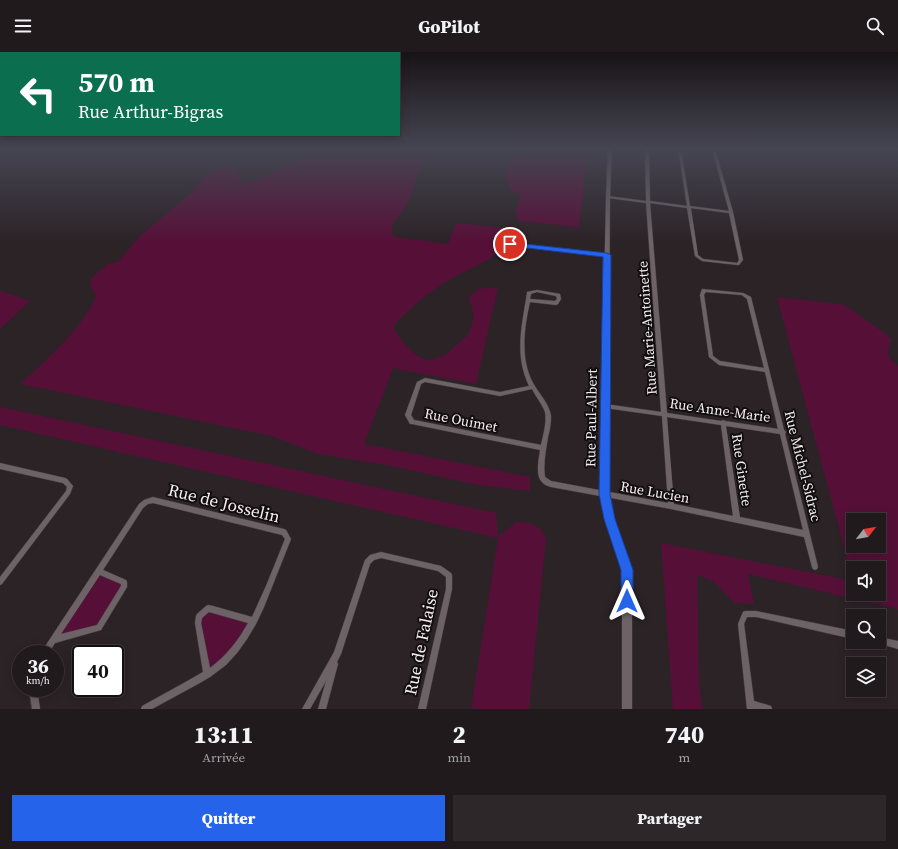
<!DOCTYPE html>
<html lang="fr">
<meta charset="utf-8">
<style>
body{margin:0;font-family:"Source Serif 4",serif;background:#2d272a;color:#f1f3f6;height:100vh;display:flex;flex-direction:column;font-size:15px;white-space:nowrap}
*{box-sizing:border-box;margin:0}
p{font-size:13px;color:#a2a1a4}
.icon{flex:none;width:22px;height:22px;fill:none;stroke:currentColor;stroke-width:2;stroke-linecap:round;stroke-linejoin:round}
.map{position:relative;height:657px;overflow:hidden}
.details{display:flex;flex-direction:column;background:#211a1d;flex:1}
.details>*{flex:none}
.hud{position:absolute;left:0px;top:0px;width:400px;height:84px;box-shadow:0 2px 10px #0003,0 0 0 1px #3e383b;background:#0b6e4f;color:#fff;overflow:hidden}
.needle{width:26px;rotate:59deg}
.tools{position:absolute;left:846px;top:461px;display:grid;gap:8px}
.tools a{display:grid;place-items:center;width:40px;height:40px;border-radius:0px;background:#211a1d;box-shadow:0 2px 10px #0003,0 0 0 1px #3e383b;font-size:20px}
.speed{position:absolute;left:12px;top:593px;display:flex;gap:8px;font-size:20px;font-weight:700;text-align:center}
.speed>*{display:grid;place-content:center;width:52px;height:52px;border-radius:50%;background:#211a1d;box-shadow:0 2px 10px #0003,0 0 0 1px #3e383b;line-height:1}
.speed small{font-size:10px;font-weight:400}
.speed .limit{border:2px solid #111;border-radius:6px;background:#fff;color:#111}
.pin{position:absolute;display:grid;place-items:center;width:34px;height:34px;color:#fff;margin:-17px;border:2px solid #fff;border-radius:50%;box-shadow:0 1px 4px #0007}
.me{position:absolute;width:44px;margin:-22px;rotate:0deg;stroke-linejoin:round;filter:drop-shadow(0 0 3px #0008)}
.turn{display:flex;align-items:center;gap:14px;height:84px;padding:0 12px;font-size:18px}
.turn .icon{width:52px;height:52px;stroke-width:2.5}
.turn b{display:block;font-size:28px;line-height:34px}
.eta{display:flex;justify-content:space-evenly;align-items:center;height:68px;text-align:center}
.eta b{font-size:24px;font-weight:800;line-height:28px}
.primary-button{display:flex;gap:8px;margin-top:auto;padding:8px 12px}
.primary-button a{flex:1;height:46px;border-radius:0px;background:#2563eb;color:#fff;font-size:16px;font-weight:800;line-height:46px;text-align:center}
.primary-button a+a{background:#2d272a;color:#f1f3f6}
header{display:flex;justify-content:space-between;align-items:center;height:52px;padding:0 12px;background:#211a1d;font-size:18px;font-weight:800}
.map>svg:first-child{display:block}
</style>
<header><svg class="icon" aria-label="menu" viewBox="0 0 24 24"><path d="M4 6h16M4 12h16M4 18h16"/></svg>GoPilot<svg class="icon" aria-label="search" viewBox="0 0 24 24"><circle cx="10" cy="10" r="6"/><path d="M15 15l6 6"/></svg></header>
<div class="map">
<svg width="898" height="657" viewBox="0 0 898 657">
<rect width="100%" height="100%" fill="#2c2327"/>
<path fill="#561038" fill-rule="evenodd" d="M 311,97 L 428,97 L 418,121 L 412,142 L 399,165 L 394,169 L 391,181 L 395,185 L 448,192 L 456,171 L 516,177 C 510,203 470,215 449,228 C 428,240 408,257 393,275 C 402,291 411,301 427,309 L 445,303 L 468,283 L 474,264 L 469,245 L 478,237 L 498,235 L 476,332 L 393,316 L 364,392 L 530,425 L 530,439 L 478,433 L 387,413 L 318,402 L 272,384 L 21,332 C 44,309 86,274 96,243 L 91,235 L 91,226 L 108,212 L 118,210 L 141,183 L 191,141 L 203,126 L 219,115 L 230,115 L 236,118 L 240,124 L 237,133 C 259,128 294,112 311,97 Z
M 532,97 L 588,97 L 579,175 L 517,169 L 516,157 L 521,143 L 510,138 C 505,124 505,118 513,105 L 532,99 Z
M 0,239 L 30,249 L 0,277 Z
M 777,245 L 840,252 L 846,254 L 887,283 L 891,288 L 888,299 L 889,306 L 898,314 L 898,557 L 748,522 L 754,552 L 735,551 L 713,529 L 697,523 L 699,632 L 702,657 L 673,657 L 661,491 L 853,529 L 853,542 L 879,542 L 879,516 L 853,516 L 853,529 ZM 853,468 L 879,468 L 879,494 L 853,494 Z
M 0,355 L 496,461 L 498,485 L 516,470 C 532,471 538,471 546,486 L 529,657 L 471,657 L 498,486 L 0,373 Z
M 98,519 L 124,530 L 99,576 L 53,588 Z
M 208,556 L 252,569 L 241,589 L 207,622 L 199,564 Z"/>
<g fill="none" stroke-linecap="round" stroke-linejoin="round">
<defs>
<path id="street" d="M 645,97 L 649,97 L 650,149 L 687,154 L 678,97 L 681,97 L 690,154 L 729,159 L 712,97 L 715,97 L 733,160 L 743,208 L 739,213 L 738,213 L 702,209 L 695,204 L 687,156 L 650,151 L 667,361 L 721,369 L 723,368 L 725,369 L 778,377 L 765,320 L 719,313 L 709,305 L 700,243 L 702,237 L 743,241 L 751,245 L 784,378 L 786,380 L 785,382 L 818,515 L 817,517 L 815,518 L 813,517 L 812,515 L 804,485 L 671,457 L 551,435 C 548,434 544,433 542,430 C 535,424 539,406 540,398 L 412,372 L 410,372 L 405,363 L 417,330 L 425,326 L 500,340 L 529,334 C 514,302 522,274 527,241 L 527,240 L 537,238 L 560,242 L 561,247 L 558,252 L 556,253 L 530,250 C 524,276 520,307 533,331 C 539,342 549,351 551,364 C 551,371 550,378 548,385 C 546,399 543,411 545,425 L 551,429 L 668,451 L 662,364 L 605,356 L 603,356 L 602,354 L 603,352 L 605,352 L 661,360 L 646,151 L 608,146 L 606,145 L 608,144 L 646,149 ZM 691,156 L 729,161 L 739,208 L 737,211 L 703,207 L 698,203 ZM 537,240 L 556,244 L 557,247 L 555,249 L 530,247 L 531,242 ZM 706,240 L 742,243 L 747,247 L 764,316 L 720,309 L 713,304 L 704,243 ZM 425,330 L 500,344 L 532,337 C 536,345 542,352 545,360 C 547,371 543,383 541,393 L 414,368 L 411,363 L 421,332 ZM 667,365 L 721,373 L 733,464 L 674,452 ZM 726,374 L 780,382 L 803,478 L 740,465 Z
M 509,191 L 607,202 L 609,203 L 607,204 L 510,193 L 509,193 Z
M 0,411 L 65,426 L 67,427 L 73,434 L 70,442 L 2,532 L 0,533 L 0,525 L 66,439 L 67,435 L 63,431 L 0,417 Z
M 153,445 L 284,477 L 286,478 L 291,487 L 264,555 L 256,572 L 247,587 L 237,601 L 226,613 L 210,625 L 198,632 L 152,657 L 141,657 L 142,654 L 182,632 L 203,620 L 195,571 L 196,564 L 197,562 L 206,554 L 208,553 L 213,554 L 252,565 L 266,534 L 285,487 L 282,483 L 153,451 L 148,452 L 143,456 L 103,518 L 126,528 L 127,530 L 127,535 L 101,578 L 55,591 L 48,602 L 40,602 L 139,452 L 144,448 ZM 100,523 L 121,532 L 121,534 L 97,573 L 61,582 ZM 209,560 L 248,571 C 238,589 226,604 210,616 L 201,571 L 202,566 Z
M 381,500 L 441,514 L 451,521 L 452,523 L 452,537 L 426,657 L 418,657 L 446,537 L 446,525 L 438,519 L 381,506 L 374,508 L 370,512 L 341,602 L 337,610 L 338,612 L 326,657 L 318,657 L 326,629 L 310,657 L 302,657 L 334,600 L 365,508 L 370,503 Z
M 745,559 L 756,559 L 853,579 L 853,587 L 756,565 L 747,565 L 744,572 L 754,649 L 771,654 L 772,657 L 747,657 L 738,572 L 743,560 Z
M 879,585 L 898,589 L 898,597 L 877,591 L 876,590 L 879,590 Z
M 29,636 L 37,636 L 40,657 L 32,657 Z"/>
<path id="secondary" d="M 608,97 L 612,97 L 610,145 L 608,435 L 614,467 L 632,518 L 632,657 L 622,657 L 622,518 L 606,467 L 600,435 L 606,145 Z"/>
</defs>
<use href="#street" stroke="#453e41" stroke-width="1"/>
<use href="#secondary" stroke="#453e41" stroke-width="1"/>
<use href="#street" fill="#6d6367" fill-rule="evenodd"/>
<use href="#secondary" fill="#6d6367" fill-rule="evenodd"/>
</g>
<linearGradient id="sky" x2="0" y2="1"><stop stop-color="#181315"/><stop offset="0.51" stop-color="#454552"/><stop offset="1" stop-color="#454552" stop-opacity="0"/></linearGradient>
<rect width="898" height="189" fill="url(#sky)"/>
<path fill="#2563eb" stroke="#184099" d="M 507,190 L 607,201 L 611,203 L 610,442 L 615,467 L 633,518 L 633,549 L 632,554 L 627,555 L 623,554 L 621,549 L 621,518 L 604,467 L 599,442 L 603,205 L 510,194 L 507,193 Z"/>
<g text-anchor="middle" stroke-width="4" stroke-linejoin="round" paint-order="stroke">
<g font-size="14" fill="#f4eef0" stroke="#120e10">
<text transform="translate(647 276) rotate(-94)" y="5">Rue Marie-Antoinette</text>
<text transform="translate(720 358) rotate(8)" y="5">Rue Anne-Marie</text>
<text transform="translate(591 366) rotate(-89)" y="5">Rue Paul-Albert</text>
<text transform="translate(461 368) rotate(11)" y="5">Rue Ouimet</text>
<text transform="translate(803 414) rotate(76)" y="5">Rue Michel-Sidrac</text>
<text transform="translate(742 418) rotate(82)" y="5">Rue Ginette</text>
<text transform="translate(655 440) rotate(10)" y="5">Rue Lucien</text>
</g>
<g font-size="17" fill="#f4eef0" stroke="#120e10">
<text transform="translate(224 451) rotate(14)" y="6">Rue de Josselin</text>
<text transform="translate(421 590) rotate(-78)" y="6">Rue de Falaise</text>
</g>
</g>
</svg>
<div class="tools">
<a><svg class="needle" viewBox="-14 -14 28 28"><path d="M0-13l5 13h-10z" fill="#e53935"/><path d="M0 13l5-13h-10z" fill="#a2a1a4"/></svg></a>
<a><svg class="icon" aria-label="sound" viewBox="0 0 24 24"><path d="M4 9h4l5-4v14l-5-4H4zM17 9q2 3 0 6"/></svg></a>
<a><svg class="icon" aria-label="search" viewBox="0 0 24 24"><circle cx="10" cy="10" r="6"/><path d="M15 15l6 6"/></svg></a>
<a><svg class="icon" aria-label="layers" viewBox="0 0 24 24"><path d="M12 4l9 5-9 5-9-5zM3 14l9 5 9-5"/></svg></a>
</div>
<div class="speed"><div>36<small>km/h</small></div><div class="limit">40</div></div>
<div class="pin" style="left:510px;top:192px;background:#d93025"><svg class="icon" aria-label="arrive" viewBox="0 0 24 24"><path d="M6 21V4h12l-3 4 3 4H6"/></svg></div>
<svg class="me" style="left:627px;top:549px" viewBox="-20 -20 40 40"><path d="M0-17L14 15 0 8-14 15z" fill="#2563eb" stroke="#fff" stroke-width="4"/></svg>
<div class="hud">
<div class="turn"><svg class="icon" aria-label="left" viewBox="0 0 24 24"><path d="M17 20v-9H6M10 6l-5 5 5 5"/></svg><div><b>570 m</b>Rue Arthur-Bigras</div></div>
</div>
</div>
<section class="details">
<div class="eta">
<div><b>13:11</b><p>Arrivée</p></div>
<div><b>2</b><p>min</p></div>
<div><b>740</b><p>m</p></div>
</div>
<div class="primary-button"><a>Quitter</a><a>Partager</a></div>
</section>
